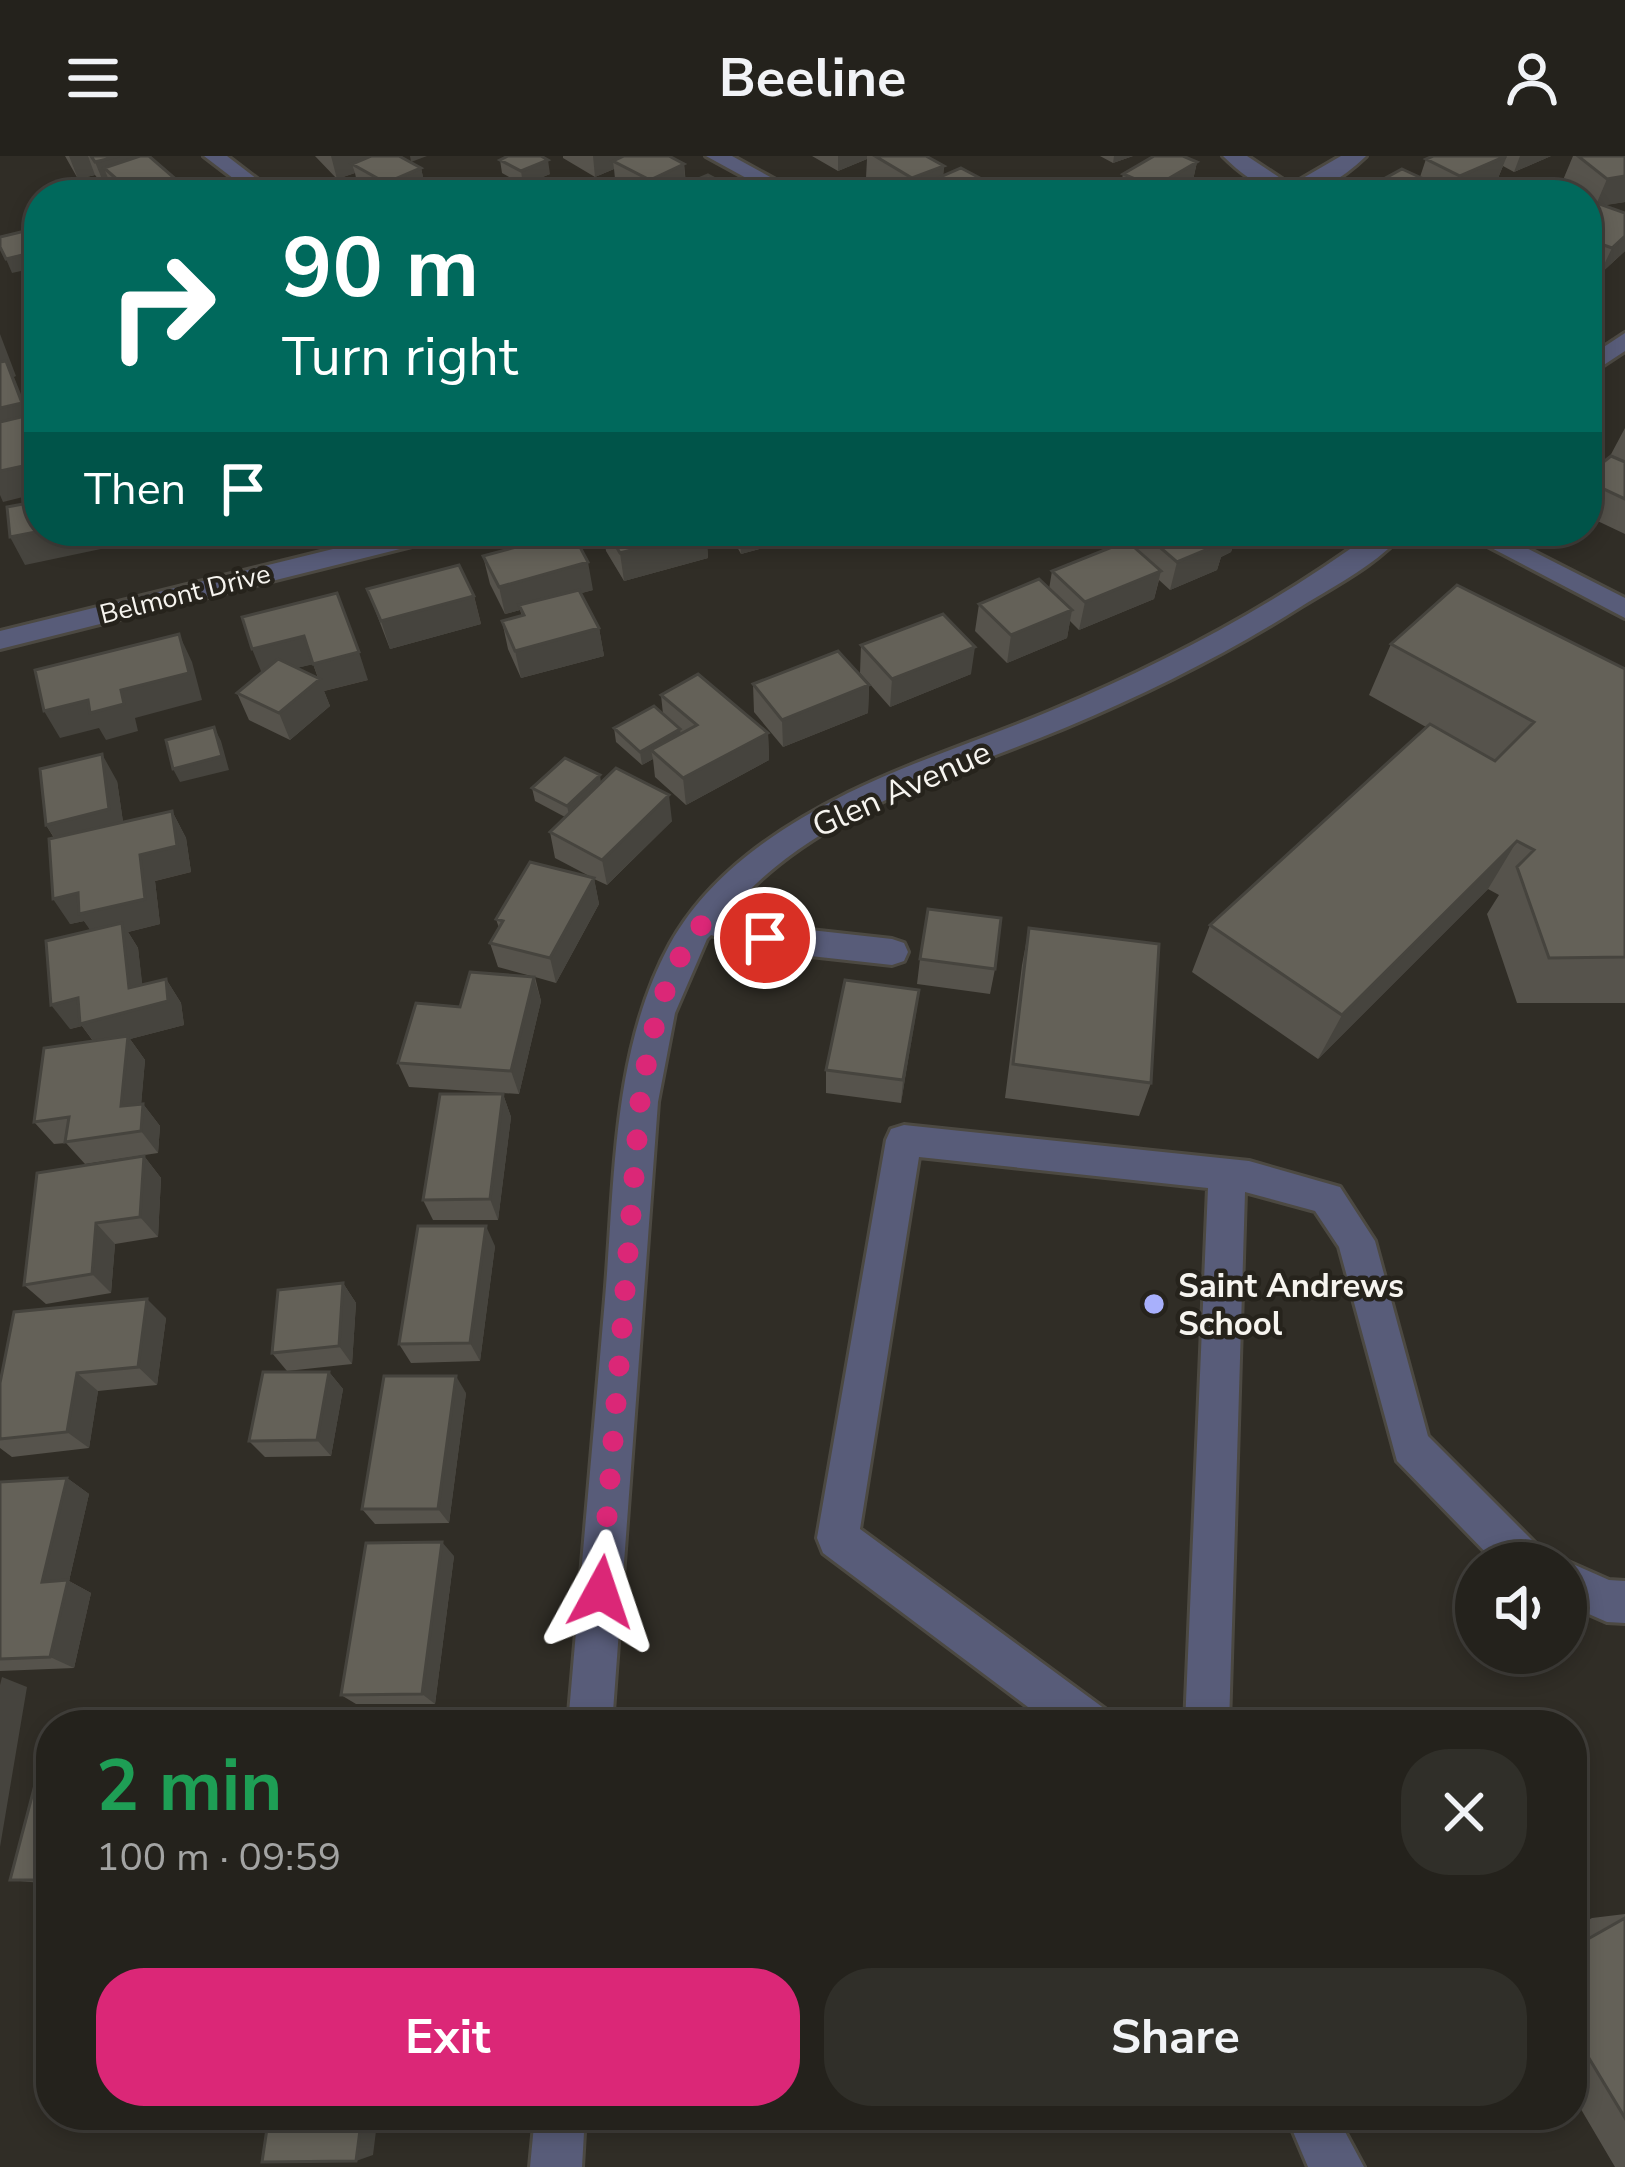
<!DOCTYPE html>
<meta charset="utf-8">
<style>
body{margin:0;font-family:"Nunito Sans",sans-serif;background:#302f29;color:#f1f3f6;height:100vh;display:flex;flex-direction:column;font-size:45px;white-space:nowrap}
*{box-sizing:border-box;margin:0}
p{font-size:39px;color:#a3a4a3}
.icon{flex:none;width:66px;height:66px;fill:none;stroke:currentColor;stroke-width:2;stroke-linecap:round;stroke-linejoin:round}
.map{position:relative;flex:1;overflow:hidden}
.side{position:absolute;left:36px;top:1554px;width:1551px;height:420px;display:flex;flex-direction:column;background:#24221c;border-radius:48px;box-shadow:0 6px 18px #0003,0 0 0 3px #413f3b}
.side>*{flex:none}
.hud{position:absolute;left:24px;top:24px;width:1578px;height:366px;border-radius:48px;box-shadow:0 6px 18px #0003,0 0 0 3px #413f3b;background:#00695c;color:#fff;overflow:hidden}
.fabs{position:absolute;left:1455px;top:1386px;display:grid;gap:24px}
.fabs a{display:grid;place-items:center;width:132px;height:132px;border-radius:50%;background:#24221c;box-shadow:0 6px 18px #0003,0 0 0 3px #413f3b;font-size:60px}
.pin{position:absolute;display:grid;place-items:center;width:102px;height:102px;color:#fff;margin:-51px;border:6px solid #fff;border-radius:50%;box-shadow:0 3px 12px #0007}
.me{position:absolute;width:132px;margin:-66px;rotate:5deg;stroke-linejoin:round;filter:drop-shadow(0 0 9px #0008)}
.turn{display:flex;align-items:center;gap:42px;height:252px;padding:0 60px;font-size:54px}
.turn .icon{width:156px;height:156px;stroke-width:2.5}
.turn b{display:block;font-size:84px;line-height:102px}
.then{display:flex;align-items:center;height:114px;padding:0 60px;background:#0003;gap:24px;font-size:45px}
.round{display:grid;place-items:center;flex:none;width:126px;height:126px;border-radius:48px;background:#302f29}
.overview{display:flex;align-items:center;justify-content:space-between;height:204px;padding:0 60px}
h1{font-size:72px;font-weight:700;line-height:90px;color:#1e9e55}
.primary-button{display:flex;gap:24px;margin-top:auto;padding:24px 60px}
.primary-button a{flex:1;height:138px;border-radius:48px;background:#db2777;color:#fff;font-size:48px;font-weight:700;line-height:138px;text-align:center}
.primary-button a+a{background:#302f29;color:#f1f3f6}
header{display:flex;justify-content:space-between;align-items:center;height:156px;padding:0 60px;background:#24221c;font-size:54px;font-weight:700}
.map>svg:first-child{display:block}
</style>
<header><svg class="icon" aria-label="menu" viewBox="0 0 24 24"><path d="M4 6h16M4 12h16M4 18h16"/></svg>Beeline<svg class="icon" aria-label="person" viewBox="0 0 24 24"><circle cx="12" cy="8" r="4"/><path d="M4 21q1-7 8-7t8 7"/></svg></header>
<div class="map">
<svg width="1625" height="2011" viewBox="0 0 1625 2011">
<rect width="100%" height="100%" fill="#302d26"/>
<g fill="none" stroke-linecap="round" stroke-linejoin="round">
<defs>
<path id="minor" d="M 204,0 L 227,0 L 278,39 L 255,39 Z
M 706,0 L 732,0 L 803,39 L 777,39 Z
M 1223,0 L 1247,0 L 1291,29 L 1341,0 L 1366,0 C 1315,49 1273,50 1223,0 Z
M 1625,177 L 1625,195 L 1587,220 L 1587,202 Z
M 406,375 L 452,375 L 448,381 L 0,493 L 0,475 Z
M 1375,375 L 1405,375 C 1381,406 1336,429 1302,450 C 1228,497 1148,537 1067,571 C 949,620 811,656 727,759 L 765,769 L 892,783 L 904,787 L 908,796 L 904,805 L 892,809 L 765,795 L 711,779 L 707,783 L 675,857 L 658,946 L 612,1569 L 568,1569 C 580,1427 593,1285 605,1143 C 615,1026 612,894 670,788 C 709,718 778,672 848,637 C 913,605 983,583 1050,555 C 1165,507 1275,449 1375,375 Z
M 1459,375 L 1493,375 L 1625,442 L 1625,462 Z
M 904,969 L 1249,1005 L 1340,1031 L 1375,1085 L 1428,1280 L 1540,1392 L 1546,1407 L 1496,1407 L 1397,1305 L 1339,1091 L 1315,1055 L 1245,1036 L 1229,1569 L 1185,1569 L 1208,1032 L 919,1001 L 860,1373 L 1105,1553 L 1111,1569 L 1052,1569 L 823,1397 L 817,1382 L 886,984 L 891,973 Z
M 1566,1405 L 1609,1424 L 1625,1425 L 1625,1467 L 1607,1466 L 1566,1448 L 1566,1407 L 1560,1407 Z
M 535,1959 L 585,1959 L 582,2011 L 530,2011 Z
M 1286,1959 L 1336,1959 L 1364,2011 L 1308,2011 Z"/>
</defs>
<use href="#minor" stroke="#4c4942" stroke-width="6"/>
<use href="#minor" fill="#585c79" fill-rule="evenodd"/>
</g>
<path fill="#56534c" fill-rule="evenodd" d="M 65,0 L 140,0 L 184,39 L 114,39 L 112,32 L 106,33 L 95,19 L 78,23 Z
M 315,0 L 399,0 L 421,12 L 425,31 L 461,39 L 365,39 L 359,36 L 355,17 L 337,23 Z
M 563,0 L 669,0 L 684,8 L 686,28 L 744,39 L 629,39 L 616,32 L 614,13 L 595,21 L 563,2 Z
M 812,0 L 926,0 L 944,10 L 943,20 L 1012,39 L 893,39 L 866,22 L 867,3 L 838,15 Z
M 1100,0 L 1133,0 L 1113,7 Z
M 1433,0 L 1551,0 L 1514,16 L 1503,10 L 1496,27 L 1481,34 L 1493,39 L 1358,39 L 1358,37 L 1420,21 L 1426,3 Z
M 1573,0 L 1625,0 L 1625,46 L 1604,49 L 1625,95 L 1599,119 L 1593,117 L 1587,128 L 1587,52 L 1592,48 L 1587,44 L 1587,39 L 1581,39 L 1563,24 Z
M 500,4 L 550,18 L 523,29 L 502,17 Z
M 1197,6 L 1191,33 L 1181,39 L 1119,39 L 1123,18 Z
M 1625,272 L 1625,378 L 1587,360 L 1587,319 L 1609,302 Z
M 603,375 L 706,375 L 708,402 L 624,425 L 606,395 Z
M 728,375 L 823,375 L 823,376 L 741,398 Z
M 1127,375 L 1238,375 L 1231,396 L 1221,401 L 1217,414 L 1170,434 L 1159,424 L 1154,443 L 1079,474 L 1070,465 L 1067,482 L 1007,507 L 975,475 L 979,448 L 1049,433 L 1052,415 L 1125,386 Z
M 483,400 L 593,434 L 581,437 L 599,472 L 604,500 L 521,522 L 508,493 L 502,465 L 522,460 L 520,454 L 505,458 L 490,428 Z
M 367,433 L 474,440 L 481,468 L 390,493 Z
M 242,461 L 368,524 L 324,535 L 330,550 L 290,584 L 249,564 L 237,537 L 262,516 ZM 313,508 L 318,522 L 296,512 Z
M 1391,488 L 1625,513 L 1625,847 L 1517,847 L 1487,758 L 1499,739 L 1488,733 L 1318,903 L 1192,816 L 1210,769 L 1426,571 L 1369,539 Z
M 861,489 L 971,518 L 890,551 L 860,517 Z
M 753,528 L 869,529 L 868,557 L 783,591 L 754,556 Z
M 661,539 L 768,577 L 769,604 L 686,649 L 655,621 L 653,603 L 642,609 L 616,586 L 614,572 L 663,558 Z
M 117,625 L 123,666 L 172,655 L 186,682 L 191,716 L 155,725 L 160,768 L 128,776 L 138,792 L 142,829 L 166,823 L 181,847 L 184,869 L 130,883 L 145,904 L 141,948 L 143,948 L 160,970 L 158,997 L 85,1008 L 66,987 L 54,988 L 34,966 L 93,885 L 82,870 L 70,873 L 91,774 L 84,765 L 70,768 L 54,682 L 46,669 Z
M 601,627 L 672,665 L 607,729 L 594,723 L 599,748 L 556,827 L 535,821 L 541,845 L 519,938 L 409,931 L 398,907 L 460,851 L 531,820 L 498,811 L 490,787 L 499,772 L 496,763 L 593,722 L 555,702 L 550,676 L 565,661 L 535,645 L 532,632 Z
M 1029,772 L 1151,927 L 1139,960 L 1005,942 L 1022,809 Z
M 920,803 L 995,813 L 990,838 L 917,828 Z
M 919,834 L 901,947 L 826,937 L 826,914 Z
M 503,938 L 511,961 L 498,1064 L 433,1064 L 423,1044 Z
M 144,1000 L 161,1022 L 158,1081 L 115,1088 L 111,1137 L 46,1148 L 24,1129 Z
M 495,1090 L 480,1205 L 411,1207 L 399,1188 Z
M 343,1127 L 356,1147 L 352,1208 L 287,1215 L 272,1197 Z
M 166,1162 L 157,1229 L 98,1235 L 89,1292 L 12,1301 L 0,1292 L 0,1227 Z
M 329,1216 L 343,1233 L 331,1300 L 265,1301 L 249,1285 Z
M 466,1237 L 449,1367 L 375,1368 L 362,1353 Z
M 67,1322 L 89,1338 L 69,1425 L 91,1437 L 74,1512 L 0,1515 L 0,1326 Z
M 454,1400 L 435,1548 L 356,1548 L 341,1539 Z
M 51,1602 L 51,1728 L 10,1724 Z
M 1625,1758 L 1625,2011 L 1615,2011 L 1572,1938 L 1572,1773 L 1592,1762 Z"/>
<path fill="#46443e" d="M 69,0 L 88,0 L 95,19 L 78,23 Z
M 119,0 L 140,0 L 104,12 L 112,32 L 106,33 L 95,6 Z
M 331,0 L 376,0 L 352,8 L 355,17 L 337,23 Z
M 410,0 L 427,0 L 411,6 Z
M 593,0 L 628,0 L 613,5 L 614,13 L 595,21 Z
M 838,0 L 867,0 L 867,3 L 838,15 Z
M 1114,0 L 1133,0 L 1113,7 Z
M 1507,0 L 1496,27 L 1469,39 L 1453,39 L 1460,20 Z
M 1520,0 L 1551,0 L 1514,16 Z
M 548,4 L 550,18 L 523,29 L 521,15 Z
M 1197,6 L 1191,33 L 1181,39 L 1152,39 L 1154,31 Z
M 684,8 L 686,35 L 672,34 L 672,39 L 651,39 L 650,24 Z
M 944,10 L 942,33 L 929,26 L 928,39 L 912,39 L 912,22 Z
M 421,12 L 427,39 L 404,37 L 405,39 L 389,39 L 386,27 Z
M 1625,20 L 1625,46 L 1595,51 L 1607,23 Z
M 179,26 L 184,39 L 140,39 Z
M 1625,80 L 1625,95 L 1599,119 L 1612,92 Z
M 39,95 L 39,111 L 12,117 L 6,103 Z
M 1602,99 L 1589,126 L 1587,128 L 1587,110 Z
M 0,178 L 16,220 L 14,221 L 36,275 L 33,275 L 39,288 L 39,337 L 3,346 L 0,339 Z
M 41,375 L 132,375 L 134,386 L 25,409 L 10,381 Z
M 188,375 L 215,375 L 190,381 Z
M 702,375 L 706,375 L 708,402 L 624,425 L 620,397 Z
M 739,375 L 823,375 L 823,376 L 741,398 Z
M 1223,375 L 1238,375 L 1231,396 L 1221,401 L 1217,414 L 1170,434 L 1177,406 L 1215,378 Z
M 588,406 L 593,434 L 522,454 L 519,449 L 520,454 L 505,458 L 499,431 Z
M 1161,415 L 1154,443 L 1079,474 L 1085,446 Z
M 474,440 L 481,468 L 390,493 L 381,465 Z
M 1072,454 L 1067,482 L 1007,507 L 1011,479 Z
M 599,472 L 604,500 L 521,522 L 515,495 Z
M 179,478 L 192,506 L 202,544 L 135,562 L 138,575 L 106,584 L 99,572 L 60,582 L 44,555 L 121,534 Z
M 304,480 L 314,508 L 263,520 L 252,493 Z
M 975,491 L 971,518 L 890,551 L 892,523 Z
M 359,496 L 368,524 L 324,535 L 330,550 L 290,584 L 279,557 L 319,524 L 313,508 Z
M 869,529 L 868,557 L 783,591 L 782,564 Z
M 214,571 L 221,585 L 229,614 L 180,626 L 173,613 Z
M 680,573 L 682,587 L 651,594 L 653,603 L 642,609 L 640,596 Z
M 768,577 L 769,604 L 686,649 L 683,622 Z
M 102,598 L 117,625 L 125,679 L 63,695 L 46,669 Z
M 600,619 L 602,633 L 570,663 L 567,650 Z
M 669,639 L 672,665 L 607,729 L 602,704 Z
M 172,655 L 186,682 L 191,716 L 155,725 L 160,768 L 128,776 L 138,792 L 145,851 L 166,823 L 181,847 L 184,869 L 130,883 L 145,904 L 139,973 L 121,950 L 98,891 L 82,870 L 70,873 L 51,849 L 96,783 L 84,765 L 70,768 L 53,743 L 78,737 L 140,699 Z
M 1517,685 L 1488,733 L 1318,903 L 1342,859 Z
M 594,722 L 599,748 L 556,827 L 550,802 Z
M 534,821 L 541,845 L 519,938 L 511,915 Z
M 919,834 L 916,858 L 901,947 L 903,924 Z
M 503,938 L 511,961 L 498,1064 L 490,1043 Z
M 143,948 L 160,970 L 158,997 L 141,975 Z
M 144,1000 L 161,1022 L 158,1081 L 140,1061 Z
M 96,1067 L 115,1088 L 111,1137 L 92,1118 Z
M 486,1070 L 495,1090 L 480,1205 L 470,1187 Z
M 343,1127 L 356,1147 L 352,1208 L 339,1190 Z
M 147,1143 L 166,1162 L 157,1229 L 138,1211 Z
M 329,1216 L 343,1233 L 331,1300 L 317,1284 Z
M 77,1217 L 98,1235 L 89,1292 L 67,1276 Z
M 456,1220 L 466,1237 L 449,1367 L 438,1353 Z
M 67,1322 L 89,1338 L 69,1425 L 91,1437 L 74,1512 L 50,1501 L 42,1426 Z
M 442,1386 L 454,1400 L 435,1548 L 422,1538 Z
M 2,1521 L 27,1531 L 0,1691 L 0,1529 Z
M 362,1959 L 378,1959 L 373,1999 L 356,2005 Z"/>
<path fill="#646158" stroke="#46443e" stroke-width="3" d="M 91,0 L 119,0 L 95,6 Z
M 140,0 L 149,0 L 179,26 L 140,39 L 135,39 L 104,12 Z
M 371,0 L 399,0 L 421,12 L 386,27 L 352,8 Z
M 508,0 L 541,0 L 548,4 L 521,15 L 500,4 Z
M 624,0 L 669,0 L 684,8 L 650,24 L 613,5 Z
M 875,0 L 926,0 L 944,10 L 912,22 Z
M 1154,0 L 1183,0 L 1197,6 L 1154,31 L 1123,18 Z
M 1433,0 L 1506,0 L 1460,20 L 1426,3 Z
M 1578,0 L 1625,0 L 1625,20 L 1607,23 Z
M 961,12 L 1012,39 L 953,39 L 929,26 Z
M 1402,13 L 1441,31 L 1426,39 L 1364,39 L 1358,37 Z
M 708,19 L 744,38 L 680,39 L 672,34 Z
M 444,24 L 461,39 L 407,39 L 404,37 Z
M 1480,33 L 1493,39 L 1469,39 Z
M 1594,46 L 1625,57 L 1625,80 L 1612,92 L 1587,83 L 1587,75 L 1592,71 L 1587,69 L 1587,52 Z
M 29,74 L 39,95 L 6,103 L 0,91 L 0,81 Z
M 1587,93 L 1602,99 L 1587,110 Z
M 39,128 L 39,145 L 35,146 L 28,131 Z
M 6,205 L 22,247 L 0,252 L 0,206 Z
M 25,260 L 37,307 L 0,315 L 0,266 Z
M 1611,300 L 1625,306 L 1625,343 L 1587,325 L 1587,319 Z
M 39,345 L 39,375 L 41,375 L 10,381 L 7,351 Z
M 607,375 L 702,375 L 620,397 Z
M 1141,375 L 1223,375 L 1215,378 L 1225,386 L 1177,406 Z
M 572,376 L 588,406 L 499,431 L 483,400 Z
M 1127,385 L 1161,415 L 1085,446 L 1052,415 Z
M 459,409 L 474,440 L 381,465 L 367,433 Z
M 1039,423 L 1072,454 L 1011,479 L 979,448 Z
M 1457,429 L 1625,513 L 1625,801 L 1549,802 L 1517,711 L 1534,694 L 1517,685 L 1342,859 L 1210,769 L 1430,568 L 1495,605 L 1534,566 L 1391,488 Z
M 579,434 L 599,472 L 515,495 L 502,465 L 524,459 L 519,449 Z
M 337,437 L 359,496 L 313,508 L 304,480 L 252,493 L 242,461 Z
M 943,458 L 975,491 L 892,523 L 861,489 Z
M 179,478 L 189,517 L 121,534 L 124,548 L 90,557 L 88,544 L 44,555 L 35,514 Z
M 838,495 L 869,529 L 782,564 L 753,528 Z
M 278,503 L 320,523 L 279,557 L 237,537 Z
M 698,518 L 768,577 L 683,622 L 651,594 L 697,569 L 661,539 Z
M 654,550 L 680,573 L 640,596 L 614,572 Z
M 214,571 L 222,600 L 173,613 L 166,584 Z
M 102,598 L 109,653 L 46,669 L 40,613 Z
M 565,602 L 600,619 L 567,650 L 532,632 Z
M 616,612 L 669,639 L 602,704 L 550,676 Z
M 172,655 L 177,690 L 140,699 L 145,743 L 79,758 L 78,737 L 53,743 L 49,683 Z
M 530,706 L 594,722 L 550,802 L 490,787 L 503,765 L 496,763 Z
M 928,753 L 1001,762 L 995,813 L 920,803 Z
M 122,767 L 129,832 L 166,823 L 168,845 L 80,868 L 78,842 L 51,849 L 46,785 Z
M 1029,772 L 1159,788 L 1151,927 L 1013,908 Z
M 470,816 L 534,821 L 511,915 L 398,907 L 416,847 L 460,851 Z
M 845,824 L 919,834 L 903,924 L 826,914 Z
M 128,880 L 121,950 L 143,948 L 141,975 L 65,986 L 69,961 L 34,966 L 44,892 Z
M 440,938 L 503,938 L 490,1043 L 423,1044 Z
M 144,1000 L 140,1061 L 96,1067 L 92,1118 L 24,1129 L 37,1017 Z
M 418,1070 L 486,1070 L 470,1187 L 399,1188 Z
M 343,1127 L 339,1190 L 272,1197 L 278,1134 Z
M 147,1143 L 138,1211 L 77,1217 L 67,1276 L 0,1283 L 0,1227 L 14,1156 Z
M 263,1216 L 329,1216 L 317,1284 L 249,1285 Z
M 384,1220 L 456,1220 L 438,1353 L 362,1353 Z
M 67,1322 L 42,1426 L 68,1424 L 50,1501 L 0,1503 L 0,1326 Z
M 442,1386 L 422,1538 L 341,1539 L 366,1387 Z
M 42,1602 L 51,1602 L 51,1724 L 10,1724 Z
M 1625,1762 L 1625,1962 L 1572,1874 L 1572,1792 Z
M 269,1959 L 362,1959 L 356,2005 L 262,2006 Z"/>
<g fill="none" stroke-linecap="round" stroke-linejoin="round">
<path stroke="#db2777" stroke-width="21" stroke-dasharray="0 37.8" d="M 601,1436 L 640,946 C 650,884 662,813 705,765 L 765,782"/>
</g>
<circle fill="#a8b0fc" stroke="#26231c" stroke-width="4.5" cx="1154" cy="1148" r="12"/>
<g text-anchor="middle" stroke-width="9" stroke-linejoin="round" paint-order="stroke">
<g font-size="27" fill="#f6f4ef" stroke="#26231c">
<text transform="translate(185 438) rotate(-14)" y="9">Belmont Drive</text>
</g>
<g font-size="33" fill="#f6f4ef" stroke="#26231c">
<text transform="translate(901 632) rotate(-24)" y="12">Glen Avenue</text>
</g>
<g font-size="33" font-weight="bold" fill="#f6f4ef" stroke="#26231c" text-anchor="start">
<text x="1178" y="1141">Saint Andrews<tspan x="1178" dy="38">School</tspan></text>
</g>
</g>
</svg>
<div class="fabs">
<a><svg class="icon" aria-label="sound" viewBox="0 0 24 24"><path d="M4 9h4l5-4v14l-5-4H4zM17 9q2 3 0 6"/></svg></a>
</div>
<div class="pin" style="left:765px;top:782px;background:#d93025"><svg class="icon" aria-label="arrive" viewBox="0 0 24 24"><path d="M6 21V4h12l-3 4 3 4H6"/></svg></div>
<svg class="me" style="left:601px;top:1436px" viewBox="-20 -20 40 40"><path d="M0-17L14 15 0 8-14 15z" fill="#db2777" stroke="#fff" stroke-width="4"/></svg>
<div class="hud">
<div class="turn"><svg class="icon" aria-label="right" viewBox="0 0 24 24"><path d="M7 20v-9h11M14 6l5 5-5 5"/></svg><div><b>90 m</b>Turn right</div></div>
<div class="then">Then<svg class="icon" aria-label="arrive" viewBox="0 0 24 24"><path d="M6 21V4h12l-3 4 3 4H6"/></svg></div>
</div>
<section class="side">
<div class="overview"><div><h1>2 min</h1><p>100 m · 09:59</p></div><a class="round"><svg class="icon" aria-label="close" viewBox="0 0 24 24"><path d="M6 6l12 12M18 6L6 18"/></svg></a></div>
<div class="primary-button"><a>Exit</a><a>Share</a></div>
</section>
</div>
